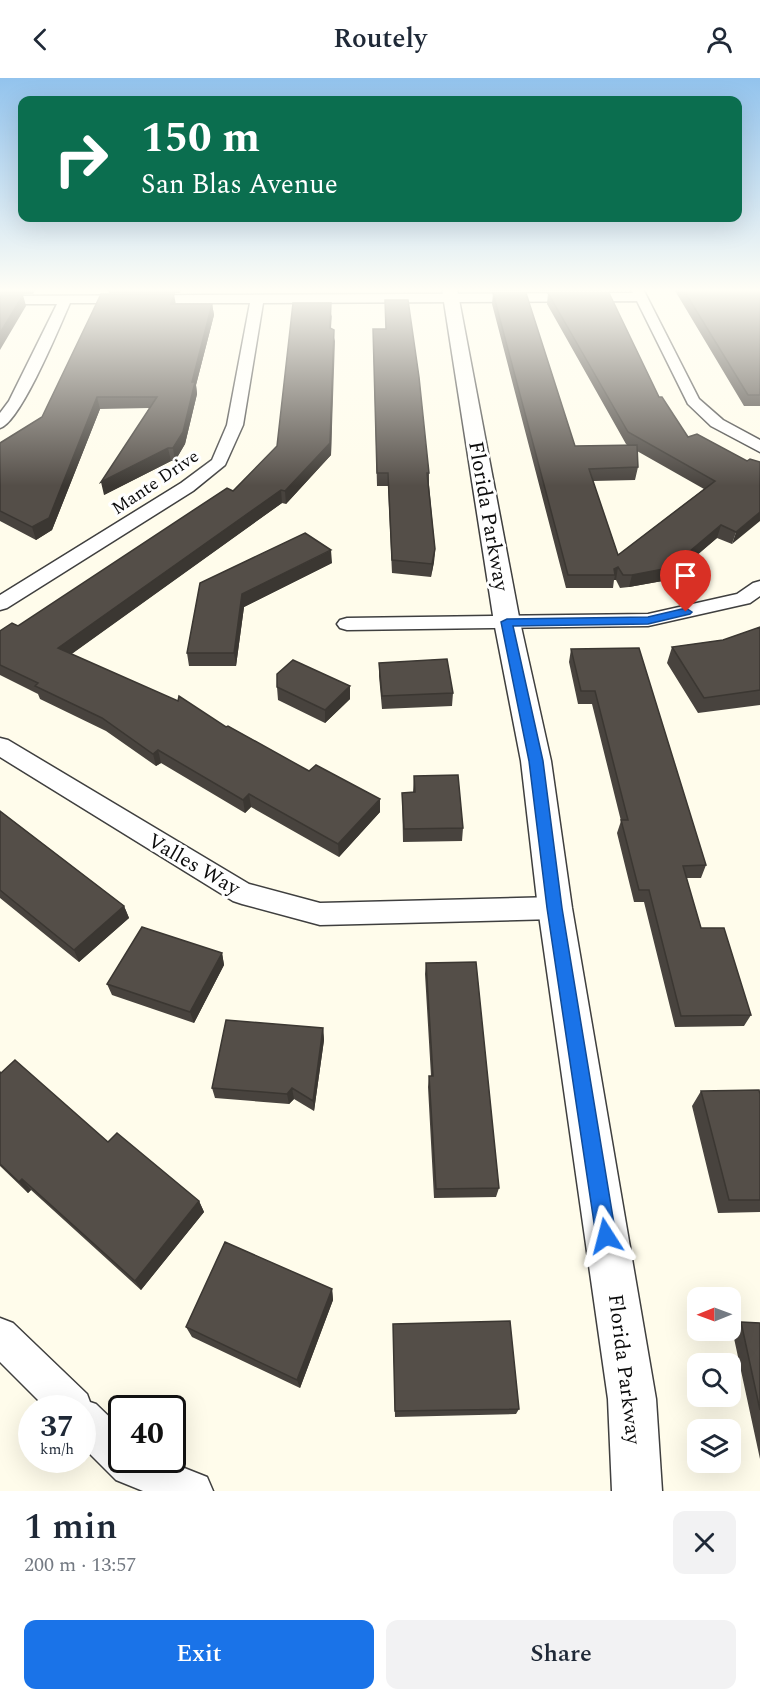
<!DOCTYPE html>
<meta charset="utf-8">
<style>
body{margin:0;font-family:Spectral,serif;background:#f2f2f3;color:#1f2937;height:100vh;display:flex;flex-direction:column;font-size:22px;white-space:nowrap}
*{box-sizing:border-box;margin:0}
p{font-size:20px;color:#747a83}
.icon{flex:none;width:33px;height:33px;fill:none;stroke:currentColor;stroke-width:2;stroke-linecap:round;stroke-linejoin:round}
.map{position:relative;height:1413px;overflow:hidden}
.sheet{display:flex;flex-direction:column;background:#fff;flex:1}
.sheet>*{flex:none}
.top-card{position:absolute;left:18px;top:18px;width:724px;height:126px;border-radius:12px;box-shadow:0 6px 24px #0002;background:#0b6e4f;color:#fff;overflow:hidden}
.needle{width:39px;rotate:269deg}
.tools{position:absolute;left:687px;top:1209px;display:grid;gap:12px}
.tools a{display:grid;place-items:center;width:54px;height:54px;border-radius:12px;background:#fff;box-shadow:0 6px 24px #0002;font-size:30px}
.speed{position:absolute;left:18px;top:1317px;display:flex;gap:12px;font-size:30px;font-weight:700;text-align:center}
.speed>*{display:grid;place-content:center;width:78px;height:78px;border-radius:50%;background:#fff;box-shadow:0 6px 24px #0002;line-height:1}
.speed small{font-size:15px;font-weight:400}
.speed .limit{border:3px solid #111;border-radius:9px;background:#fff;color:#111}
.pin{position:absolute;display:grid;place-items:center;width:51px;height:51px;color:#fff;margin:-62px -26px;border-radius:50% 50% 50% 0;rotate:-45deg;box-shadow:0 0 6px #0007}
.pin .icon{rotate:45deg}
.me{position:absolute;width:66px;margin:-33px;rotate:351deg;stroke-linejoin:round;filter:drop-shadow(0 0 4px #0008)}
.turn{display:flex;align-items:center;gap:21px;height:126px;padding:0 24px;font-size:27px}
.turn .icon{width:78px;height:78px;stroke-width:2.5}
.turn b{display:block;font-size:42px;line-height:51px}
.round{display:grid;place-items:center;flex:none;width:63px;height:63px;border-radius:12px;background:#f2f2f3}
.headline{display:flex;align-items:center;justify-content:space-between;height:102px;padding:0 24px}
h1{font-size:36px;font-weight:600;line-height:45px}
.primary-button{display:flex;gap:12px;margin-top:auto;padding:12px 24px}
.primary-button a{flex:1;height:69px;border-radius:12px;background:#1a73e8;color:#fff;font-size:24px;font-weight:600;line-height:69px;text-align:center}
.primary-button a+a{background:#f2f2f3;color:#1f2937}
header{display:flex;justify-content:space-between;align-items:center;height:78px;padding:0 24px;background:#fff;font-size:27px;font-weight:600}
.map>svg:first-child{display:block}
</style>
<header><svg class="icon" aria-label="back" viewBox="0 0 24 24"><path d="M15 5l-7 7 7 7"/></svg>Routely<svg class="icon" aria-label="person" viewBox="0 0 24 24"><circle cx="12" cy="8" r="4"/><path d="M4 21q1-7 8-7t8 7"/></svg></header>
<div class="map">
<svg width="760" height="1413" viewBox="0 0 760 1413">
<rect width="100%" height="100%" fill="#fffceb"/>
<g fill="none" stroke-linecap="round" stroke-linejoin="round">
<defs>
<path id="minor" d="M 631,211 L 643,211 L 699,321 L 723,342 L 760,362 L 760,374 L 711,348 L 688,326 L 637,223 L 263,225 L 243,347 L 225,387 L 193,413 L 7,530 L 0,532 L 0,517 L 181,405 L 212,382 L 227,347 L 250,225 L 70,225 C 60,248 20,345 0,350 L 0,335 L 9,323 L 57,226 L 0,226 L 0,218 L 633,215 Z
M 760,503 L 760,518 L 750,525 L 648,548 L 347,552 L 340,550 L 337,546 L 340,542 L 347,540 L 648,536 L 737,516 L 753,505 Z
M 0,660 L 8,662 L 249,806 L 320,825 L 555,819 L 565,822 L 568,830 L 565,838 L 555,841 L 320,847 L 242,826 L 233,823 L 0,679 Z
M 0,1240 L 13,1245 L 87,1316 L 90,1324 L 96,1326 L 122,1351 L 122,1382 L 164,1382 L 207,1399 L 213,1413 L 143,1413 L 116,1402 L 82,1368 L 82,1330 L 46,1330 L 0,1284 Z"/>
<path id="tertiary" d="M 442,211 L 457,211 L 520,544 L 551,683 L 572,830 L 656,1321 L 662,1413 L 612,1413 L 608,1321 L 538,830 L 521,683 L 494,544 Z"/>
</defs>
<use href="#minor" stroke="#3f3f3f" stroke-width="3"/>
<use href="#tertiary" stroke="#3f3f3f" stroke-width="3"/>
<use href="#minor" fill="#fff" fill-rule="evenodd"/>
<use href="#tertiary" fill="#fff" fill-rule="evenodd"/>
</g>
<path fill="#48433e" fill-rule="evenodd" d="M 0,211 L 36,211 L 33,216 L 0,216 Z
M 108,211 L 181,211 L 180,215 L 109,215 Z
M 489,211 L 522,211 L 521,213 L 489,213 Z
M 538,211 L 601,211 L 601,213 L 540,213 Z
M 674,211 L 760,211 L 760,328 L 744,328 Z
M 493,215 L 575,368 L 627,367 L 626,366 L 547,226 L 548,215 L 659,319 L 688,359 L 747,383 L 760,384 L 732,466 L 717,460 L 695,479 L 700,484 L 696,497 L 629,509 L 620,510 L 616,502 L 614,502 L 613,510 L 566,510 L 492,226 ZM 637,373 L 704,411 L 618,477 L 593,403 L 635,402 L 638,389 Z
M 176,226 L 212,226 L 214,237 L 196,307 L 197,316 L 185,366 L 175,383 L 171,383 L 104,417 L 149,330 L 100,331 L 52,452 L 36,462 L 0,443 L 0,365 L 42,339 Z
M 332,236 L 331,250 L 335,263 L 331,377 L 286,426 L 282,425 L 71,576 L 226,649 L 380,734 L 339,779 L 251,729 L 245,735 L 161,685 L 156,688 L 106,653 L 40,621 L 38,616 L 0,597 L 0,553 L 18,548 L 233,413 L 277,368 Z
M 373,251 L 429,395 L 429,407 L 435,471 L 434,484 L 431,499 L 392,495 L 388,408 L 377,408 Z
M 332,485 L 244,529 L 236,588 L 189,588 L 187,575 L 200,505 Z
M 760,549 L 760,627 L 698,635 L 667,585 L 672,569 L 723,562 Z
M 571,571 L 706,787 L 701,800 L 686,800 L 701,850 L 751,937 L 744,948 L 675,949 L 644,824 L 634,824 L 617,755 L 621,743 L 592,626 L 578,626 L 569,584 Z
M 379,585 L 453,615 L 452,628 L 382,631 L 379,598 Z
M 350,608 L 350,621 L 325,645 L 278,622 L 277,609 Z
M 414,698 L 463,750 L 462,763 L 403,764 L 402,715 L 413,714 Z
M 0,733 L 124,828 L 129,840 L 79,884 L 0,820 Z
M 222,875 L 224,887 L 194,945 L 112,917 L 107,906 Z
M 426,885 L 499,1110 L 496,1119 L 434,1120 L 428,1009 L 429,998 L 431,998 L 425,896 Z
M 323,950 L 324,962 L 314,1033 L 294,1021 L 289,1026 L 215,1020 L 212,1010 Z
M 0,994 L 199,1123 L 204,1134 L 141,1212 L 31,1112 L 28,1115 L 0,1088 Z
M 701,1013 L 760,1016 L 760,1134 L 718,1135 L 692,1028 Z
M 332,1211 L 333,1222 L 300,1310 L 192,1259 L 186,1249 Z
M 741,1244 L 760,1245 L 760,1381 L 732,1251 Z
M 393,1246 L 519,1331 L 516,1336 L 395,1339 Z"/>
<path fill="#3b3732" d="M 174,216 L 176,227 L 171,226 Z
M 23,217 L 26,228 L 0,272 L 0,255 Z
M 212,226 L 214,237 L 196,307 L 197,316 L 185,366 L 175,383 L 173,370 Z
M 334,252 L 331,377 L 286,426 L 285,413 Z
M 97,319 L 100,331 L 52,452 L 36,462 L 32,449 Z
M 168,370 L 171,383 L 104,417 L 101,404 Z
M 281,412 L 282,425 L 62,583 L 58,570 Z
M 760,434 L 760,443 L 732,466 L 736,454 Z
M 721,447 L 717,460 L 686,486 L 690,473 Z
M 435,471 L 434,484 L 431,499 L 432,486 Z
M 331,472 L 332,485 L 244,529 L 236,588 L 234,575 L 242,516 Z
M 700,484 L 696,497 L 629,509 L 632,497 Z
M 618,489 L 616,502 L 614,502 L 615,497 L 614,491 Z
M 350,608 L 350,621 L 325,645 L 325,632 Z
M 158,672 L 161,685 L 156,688 L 153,676 Z
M 249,716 L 251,729 L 245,735 L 243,722 Z
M 380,721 L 380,734 L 339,779 L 338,766 Z
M 124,828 L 129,840 L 79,884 L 74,872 Z
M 222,875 L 224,887 L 194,945 L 190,934 Z
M 323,950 L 324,962 L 314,1033 L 313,1023 Z
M 292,1010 L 294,1021 L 289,1026 L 287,1016 Z
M 22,1101 L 31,1112 L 28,1115 L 19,1104 Z
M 199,1123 L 204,1134 L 141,1212 L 135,1203 Z
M 332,1211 L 333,1222 L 300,1310 L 297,1302 Z"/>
<path fill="#544e48" stroke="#3b3732" stroke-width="1.5" d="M 683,211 L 760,211 L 760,317 L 748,317 Z
M 493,215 L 526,215 L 575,368 L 637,367 L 638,389 L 589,391 L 618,477 L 715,403 L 628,354 L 548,215 L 609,215 L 659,319 L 662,319 L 688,359 L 697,356 L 747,383 L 750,381 L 760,384 L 760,434 L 736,454 L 721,447 L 690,473 L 700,484 L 632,497 L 623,497 L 618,489 L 614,491 L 615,497 L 568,497 Z
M 101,216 L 174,216 L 171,226 L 212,226 L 192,304 L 195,304 L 183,354 L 173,370 L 168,370 L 101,404 L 157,319 L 97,319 L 49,440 L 32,449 L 0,433 L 0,365 L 42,339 Z
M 0,217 L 23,217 L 0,255 Z
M 385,222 L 408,222 L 419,299 L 429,395 L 427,395 L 435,471 L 432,486 L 392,482 L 388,395 L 377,395 L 373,251 L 386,251 Z
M 293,225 L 331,225 L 330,250 L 334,252 L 330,365 L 285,413 L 281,412 L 58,570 L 178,623 L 179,618 L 226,649 L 228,648 L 309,693 L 316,687 L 380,721 L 338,766 L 249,716 L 243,722 L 158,672 L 153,676 L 102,640 L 35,608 L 38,605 L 0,587 L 0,553 L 12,545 L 18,548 L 227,410 L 233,413 L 277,368 Z
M 305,455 L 331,472 L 242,516 L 234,575 L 187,575 L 200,505 Z
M 760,549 L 760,612 L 704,620 L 672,569 L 723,562 Z
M 639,570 L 706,787 L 683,788 L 701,850 L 724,850 L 751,937 L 681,938 L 649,812 L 639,812 L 621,742 L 628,742 L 595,613 L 581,613 L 571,571 Z
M 447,581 L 453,615 L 382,618 L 379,585 Z
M 293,582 L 350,608 L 325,632 L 277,609 L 277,596 Z
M 458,697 L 463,750 L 404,751 L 402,715 L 415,714 L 414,698 Z
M 0,733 L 124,828 L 74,872 L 0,812 Z
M 142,849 L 222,875 L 190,934 L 107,906 Z
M 476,884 L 499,1110 L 436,1111 L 429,998 L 433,998 L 426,885 Z
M 226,942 L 323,950 L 313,1023 L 292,1010 L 287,1016 L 212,1010 Z
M 15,982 L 108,1064 L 117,1055 L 199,1123 L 135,1203 L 22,1101 L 19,1104 L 0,1086 L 0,994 L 1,995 Z
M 759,1012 L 760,1016 L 760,1122 L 729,1122 L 701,1013 Z
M 225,1164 L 332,1211 L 297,1302 L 186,1249 Z
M 510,1243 L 519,1331 L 395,1333 L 393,1246 Z
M 741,1244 L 760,1245 L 760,1332 Z"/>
<linearGradient id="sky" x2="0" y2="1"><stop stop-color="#92c3ed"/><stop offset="0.52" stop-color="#fffef6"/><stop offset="1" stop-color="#fffef6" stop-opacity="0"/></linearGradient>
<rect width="760" height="408" fill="url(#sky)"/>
<path fill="#1a73e8" stroke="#114b97" stroke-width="1.5" d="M 686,530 L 692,534 L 690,536 L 648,546 L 513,548 L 543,683 L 562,830 L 616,1158 L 613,1165 L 606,1168 L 599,1165 L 596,1158 L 547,830 L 529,683 L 501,544 L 507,541 L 648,539 Z"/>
<g text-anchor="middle" stroke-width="6" stroke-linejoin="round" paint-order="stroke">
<g font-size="18" fill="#0c0c0c" stroke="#fff">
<text transform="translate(155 404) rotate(-34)" y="6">Mante Drive</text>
</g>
<g font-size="21" fill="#0c0c0c" stroke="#fff">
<text transform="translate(489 438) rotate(80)" y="7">Florida Parkway</text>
<text transform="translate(194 786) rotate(30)" y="7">Valles Way</text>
<text transform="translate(625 1291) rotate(83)" y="7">Florida Parkway</text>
</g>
</g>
</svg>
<div class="tools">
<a><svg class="needle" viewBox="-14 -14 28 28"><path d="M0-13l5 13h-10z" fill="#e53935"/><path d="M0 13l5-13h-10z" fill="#747a83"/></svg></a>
<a><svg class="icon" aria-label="search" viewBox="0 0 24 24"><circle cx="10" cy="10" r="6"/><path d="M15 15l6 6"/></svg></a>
<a><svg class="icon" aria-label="layers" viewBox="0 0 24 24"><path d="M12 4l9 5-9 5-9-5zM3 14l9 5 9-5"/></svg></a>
</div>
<div class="speed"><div>37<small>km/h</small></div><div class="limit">40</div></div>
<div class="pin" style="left:686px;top:534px;background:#d93025"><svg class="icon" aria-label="arrive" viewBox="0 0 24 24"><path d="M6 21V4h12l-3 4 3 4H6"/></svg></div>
<svg class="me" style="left:606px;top:1158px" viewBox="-20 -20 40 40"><path d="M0-17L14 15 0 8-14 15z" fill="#1a73e8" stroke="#fff" stroke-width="4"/></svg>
<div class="top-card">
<div class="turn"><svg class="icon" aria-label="right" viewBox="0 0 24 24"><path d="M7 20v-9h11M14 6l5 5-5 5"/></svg><div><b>150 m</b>San Blas Avenue</div></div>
</div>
</div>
<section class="sheet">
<div class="headline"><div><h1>1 min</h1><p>200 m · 13:57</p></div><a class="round"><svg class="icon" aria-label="close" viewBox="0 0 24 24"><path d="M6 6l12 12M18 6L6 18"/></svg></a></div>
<div class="primary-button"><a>Exit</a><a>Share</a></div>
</section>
